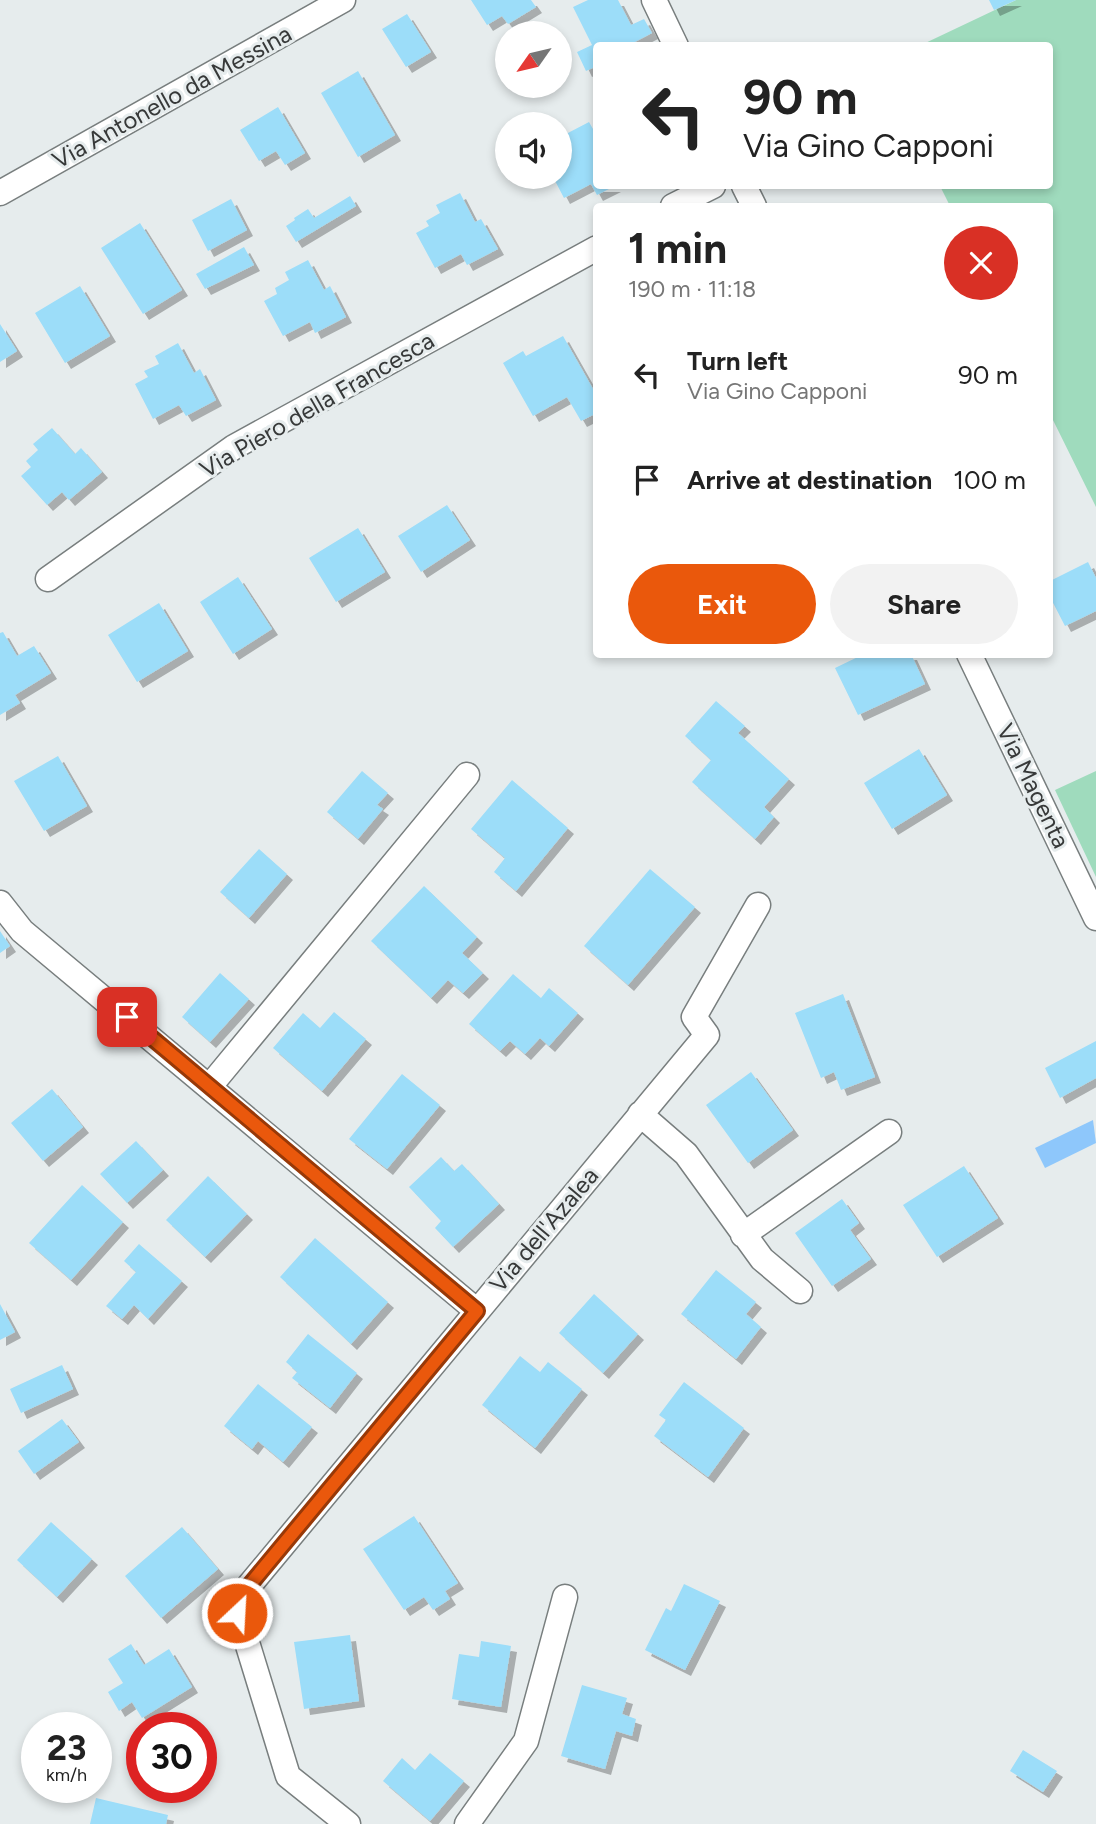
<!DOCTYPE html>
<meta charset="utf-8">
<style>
body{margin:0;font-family:Figtree,sans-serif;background:#f2f2f2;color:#222;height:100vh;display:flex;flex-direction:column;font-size:26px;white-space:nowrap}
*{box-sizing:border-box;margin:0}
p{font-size:23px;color:#767676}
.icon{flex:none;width:38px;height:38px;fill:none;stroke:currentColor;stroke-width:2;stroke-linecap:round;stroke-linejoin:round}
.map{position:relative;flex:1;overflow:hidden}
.details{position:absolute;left:593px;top:203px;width:460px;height:455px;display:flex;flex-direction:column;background:#fff;border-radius:7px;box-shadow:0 4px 10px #0003}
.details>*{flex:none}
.banner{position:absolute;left:593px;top:42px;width:460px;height:147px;border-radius:7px;box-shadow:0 4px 10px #0003;background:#fff;color:#222;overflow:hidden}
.needle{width:46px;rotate:236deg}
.fabs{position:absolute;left:495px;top:21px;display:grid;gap:14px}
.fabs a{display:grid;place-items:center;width:77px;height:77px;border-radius:50%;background:#fff;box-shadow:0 4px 10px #0003;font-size:35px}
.speed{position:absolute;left:21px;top:1712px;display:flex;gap:14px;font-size:35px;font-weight:700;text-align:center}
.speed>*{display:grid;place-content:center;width:91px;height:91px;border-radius:50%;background:#fff;box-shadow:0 4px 10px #0003;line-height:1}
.speed small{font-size:18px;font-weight:400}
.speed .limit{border:10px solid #d22;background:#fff;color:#111}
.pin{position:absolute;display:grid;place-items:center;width:60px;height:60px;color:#fff;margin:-30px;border-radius:14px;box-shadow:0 4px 10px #0006}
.me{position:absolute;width:77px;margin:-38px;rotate:25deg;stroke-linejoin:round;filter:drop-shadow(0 0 5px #0008)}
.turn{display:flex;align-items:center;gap:24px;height:147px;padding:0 35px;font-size:32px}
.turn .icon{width:91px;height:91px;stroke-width:2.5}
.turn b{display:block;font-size:49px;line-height:60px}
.round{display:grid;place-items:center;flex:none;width:74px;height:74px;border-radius:37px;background:#f2f2f2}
.overview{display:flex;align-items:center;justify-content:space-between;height:119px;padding:0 35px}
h1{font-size:42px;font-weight:700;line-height:52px}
.action{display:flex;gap:14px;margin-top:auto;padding:14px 35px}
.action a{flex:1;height:80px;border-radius:42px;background:#ea580c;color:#fff;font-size:28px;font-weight:700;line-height:80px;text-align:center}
.action a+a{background:#f2f2f2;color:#222}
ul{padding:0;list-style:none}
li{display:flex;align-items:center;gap:21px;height:105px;padding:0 35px}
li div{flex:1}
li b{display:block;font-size:26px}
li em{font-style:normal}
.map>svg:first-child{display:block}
</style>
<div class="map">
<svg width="1096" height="1824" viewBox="0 0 1096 1824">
<defs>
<filter id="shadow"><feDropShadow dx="6" dy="6" stdDeviation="0" flood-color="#0004"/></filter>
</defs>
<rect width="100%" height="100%" fill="#e6eced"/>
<path fill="#9fdbbd" d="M 1016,0 L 1096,0 L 1096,507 L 1050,414 L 1050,206 L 950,206 L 940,186 L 1050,186 L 1050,46 L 919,46 Z
M 1096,771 L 1096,877 L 1055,790 Z"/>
<path fill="#8ec7fb" d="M 1093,1120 L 1096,1143 L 1045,1168 L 1035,1148 Z"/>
<path fill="#9cddf9" filter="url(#shadow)" d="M 471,0 L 531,0 L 536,7 L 508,24 L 502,16 L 487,25 Z
M 588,0 L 618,0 L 631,25 L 644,19 L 652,33 L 627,46 L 597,46 L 597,66 L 586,71 L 577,52 L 592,45 L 573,7 Z
M 989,0 L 1016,0 L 994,10 Z
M 407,14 L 431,52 L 406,67 L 382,29 Z
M 358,71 L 395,135 L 358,157 L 321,93 Z
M 278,107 L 305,153 L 285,165 L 276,151 L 259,161 L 240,130 Z
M 589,122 L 597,136 L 597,186 L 615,186 L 597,195 L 591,184 L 564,198 L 553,177 L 560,177 L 560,148 L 570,142 L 566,134 Z
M 460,193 L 475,222 L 481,219 L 498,249 L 467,265 L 461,254 L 435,268 L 416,233 L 429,226 L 426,221 L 440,213 L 436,205 Z
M 350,196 L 356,206 L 296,242 L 286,226 L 295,220 L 294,218 L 308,209 L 314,218 Z
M 231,199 L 247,230 L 208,251 L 192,220 Z
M 140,223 L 182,290 L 143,314 L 101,248 Z
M 244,247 L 254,265 L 205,289 L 196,274 Z
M 308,260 L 324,290 L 330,286 L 346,317 L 315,333 L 310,322 L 283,336 L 264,301 L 277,294 L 275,288 L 289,280 L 285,272 Z
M 80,286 L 110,336 L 65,363 L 35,313 Z
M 0,324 L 17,351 L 0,362 Z
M 563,336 L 597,396 L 597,413 L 581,421 L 567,397 L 533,416 L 503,363 L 523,351 L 526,356 Z
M 178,343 L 194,373 L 200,369 L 216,400 L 186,416 L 179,405 L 153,419 L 135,384 L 148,377 L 144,371 L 159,364 L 155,356 Z
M 52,428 L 75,454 L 81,448 L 102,472 L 69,500 L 62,492 L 47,505 L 21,476 L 31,467 L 26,461 L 38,450 L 33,444 Z
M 447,505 L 470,540 L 421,572 L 398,536 Z
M 358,528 L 385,572 L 336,602 L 309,558 Z
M 1088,562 L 1096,578 L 1096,611 L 1065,626 L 1050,597 L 1050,581 Z
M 238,577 L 272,629 L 233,654 L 200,602 Z
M 159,603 L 188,651 L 137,682 L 108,635 Z
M 3,632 L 17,656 L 34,646 L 51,673 L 15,695 L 20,703 L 0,715 L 0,633 Z
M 864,654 L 911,654 L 925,684 L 858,715 L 835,668 Z
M 716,701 L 745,726 L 738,733 L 789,779 L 764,807 L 774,817 L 755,839 L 692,782 L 711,760 L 685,736 Z
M 919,749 L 947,795 L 892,829 L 864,783 Z
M 58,756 L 87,806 L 44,831 L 14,781 Z
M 362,771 L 388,793 L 377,805 L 383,809 L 358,839 L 327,812 Z
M 512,780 L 568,828 L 516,891 L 494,872 L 505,858 L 471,829 Z
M 259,849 L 287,874 L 249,918 L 220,892 Z
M 650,869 L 695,907 L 628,985 L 584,946 Z
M 424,886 L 477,937 L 462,953 L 483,973 L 463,993 L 448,980 L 431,998 L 371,941 Z
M 0,931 L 10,946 L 0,953 Z
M 220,973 L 249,999 L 210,1042 L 182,1017 Z
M 513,974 L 541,998 L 549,988 L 578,1013 L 549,1046 L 540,1038 L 525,1054 L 510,1041 L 500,1051 L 469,1024 Z
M 843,994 L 875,1077 L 841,1090 L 834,1072 L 821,1078 L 795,1013 Z
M 334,1012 L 366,1039 L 322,1091 L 273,1048 L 303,1013 L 320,1028 Z
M 1096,1041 L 1096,1078 L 1060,1098 L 1045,1068 Z
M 751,1072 L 793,1130 L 748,1163 L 706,1105 Z
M 402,1074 L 440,1105 L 387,1169 L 349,1139 Z
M 52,1089 L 83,1127 L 43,1161 L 11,1123 Z
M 136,1141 L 163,1170 L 127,1203 L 100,1174 Z
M 441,1157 L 454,1171 L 462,1164 L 499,1204 L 453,1247 L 435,1228 L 441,1221 L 409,1187 Z
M 964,1166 L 998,1218 L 937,1257 L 903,1205 Z
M 208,1176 L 247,1214 L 205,1257 L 166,1220 Z
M 82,1185 L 123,1222 L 71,1280 L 29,1243 Z
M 842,1199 L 859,1223 L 850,1230 L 871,1259 L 832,1286 L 795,1233 Z
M 315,1238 L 388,1302 L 351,1344 L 280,1277 Z
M 139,1244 L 182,1281 L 148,1319 L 134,1305 L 122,1319 L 106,1306 L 136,1272 L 124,1261 Z
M 716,1270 L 756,1302 L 746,1314 L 761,1327 L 736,1359 L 681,1314 Z
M 594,1294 L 638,1334 L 603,1373 L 559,1333 Z
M 0,1304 L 15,1332 L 0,1340 Z
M 308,1334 L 357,1373 L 330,1408 L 292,1378 L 297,1372 L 286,1362 Z
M 520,1356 L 540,1372 L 548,1362 L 582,1389 L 535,1448 L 482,1405 Z
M 62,1365 L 73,1389 L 21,1413 L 10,1389 Z
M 684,1382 L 744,1428 L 708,1477 L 654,1436 L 666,1420 L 659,1415 Z
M 258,1384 L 312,1427 L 283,1462 L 258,1441 L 252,1449 L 224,1426 Z
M 62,1419 L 79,1442 L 34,1474 L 18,1451 Z
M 414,1516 L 458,1583 L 445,1591 L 450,1599 L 433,1610 L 424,1597 L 404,1610 L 363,1549 Z
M 51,1522 L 92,1559 L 57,1597 L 17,1560 Z
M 182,1527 L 218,1569 L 161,1618 L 125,1576 Z
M 684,1584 L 720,1601 L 685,1670 L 645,1650 L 666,1608 L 671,1611 Z
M 350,1635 L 359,1701 L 304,1709 L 294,1642 Z
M 481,1641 L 511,1646 L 501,1707 L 452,1699 L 459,1654 L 479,1657 Z
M 131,1644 L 144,1665 L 169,1649 L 192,1687 L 142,1718 L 132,1702 L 119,1711 L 108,1692 L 123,1683 L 108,1659 Z
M 582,1685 L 627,1698 L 622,1714 L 636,1719 L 632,1736 L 616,1731 L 605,1769 L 561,1756 Z
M 1023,1750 L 1057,1771 L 1043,1792 L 1010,1771 Z
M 430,1753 L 464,1781 L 430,1821 L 383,1781 L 402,1758 L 415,1770 Z
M 96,1798 L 168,1815 L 166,1824 L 90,1824 Z"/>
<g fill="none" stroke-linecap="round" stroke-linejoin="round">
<defs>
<path id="street" d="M 654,0 L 676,46
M 744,186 L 754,206
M 0,193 L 343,0
M 673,206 L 713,186
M 48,579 L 234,447 L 597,248
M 969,654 L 1096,918
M 0,903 L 22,931 L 477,1311
M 210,1086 L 467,775
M 640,1114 L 686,1154 L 762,1259 L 800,1291
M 743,1235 L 889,1132
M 348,1824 L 288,1776 L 238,1613 L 243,1593 L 707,1035 L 694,1017 L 758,905
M 467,1824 L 526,1741 L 565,1597"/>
</defs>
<use href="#street" stroke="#787e7e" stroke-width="27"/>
<use href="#street" stroke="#fff" stroke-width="24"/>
</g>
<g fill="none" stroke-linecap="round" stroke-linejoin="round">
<defs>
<path id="route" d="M 127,1017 L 477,1311 L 243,1593 L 237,1613"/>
</defs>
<use href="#route" stroke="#983908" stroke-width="18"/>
<use href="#route" stroke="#ea580c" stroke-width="12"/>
</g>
<g text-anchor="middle" stroke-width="6" stroke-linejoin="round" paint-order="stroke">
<g font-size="24" fill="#373939" stroke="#e6eced">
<text transform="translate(172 97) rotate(-29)" y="8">Via Antonello da Messina</text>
<text transform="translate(317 405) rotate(-30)" y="8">Via Piero della Francesca</text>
<text transform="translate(1033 786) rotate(64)" y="8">Via Magenta</text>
<text transform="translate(544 1230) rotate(-50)" y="8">Via dell'Azalea</text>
</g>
</g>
</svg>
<div class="fabs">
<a><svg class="needle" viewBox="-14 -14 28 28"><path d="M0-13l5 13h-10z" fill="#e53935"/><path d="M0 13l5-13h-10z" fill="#767676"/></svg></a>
<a><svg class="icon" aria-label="sound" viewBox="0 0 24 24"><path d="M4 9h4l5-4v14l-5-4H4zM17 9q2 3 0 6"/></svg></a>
</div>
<div class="speed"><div>23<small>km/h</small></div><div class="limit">30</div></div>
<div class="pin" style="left:127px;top:1017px;background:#d93025"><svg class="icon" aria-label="arrive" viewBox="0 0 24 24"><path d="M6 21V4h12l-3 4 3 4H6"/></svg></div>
<svg class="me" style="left:237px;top:1613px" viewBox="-20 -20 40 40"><circle r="17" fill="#ea580c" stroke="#fff" stroke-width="3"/><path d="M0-11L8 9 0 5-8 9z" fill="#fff"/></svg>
<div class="banner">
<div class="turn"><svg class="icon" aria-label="left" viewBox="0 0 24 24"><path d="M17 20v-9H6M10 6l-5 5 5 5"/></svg><div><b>90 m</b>Via Gino Capponi</div></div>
</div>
<section class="details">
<div class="overview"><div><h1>1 min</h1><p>190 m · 11:18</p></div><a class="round" style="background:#d93025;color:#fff"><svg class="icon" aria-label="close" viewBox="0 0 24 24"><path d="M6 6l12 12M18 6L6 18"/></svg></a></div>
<ul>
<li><svg class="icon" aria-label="left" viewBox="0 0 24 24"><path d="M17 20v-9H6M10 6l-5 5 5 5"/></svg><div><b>Turn left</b><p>Via Gino Capponi</p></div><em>90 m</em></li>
<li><svg class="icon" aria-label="arrive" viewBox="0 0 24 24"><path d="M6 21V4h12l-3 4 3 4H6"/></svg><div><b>Arrive at destination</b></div><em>100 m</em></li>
</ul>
<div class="action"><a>Exit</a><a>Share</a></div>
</section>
</div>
